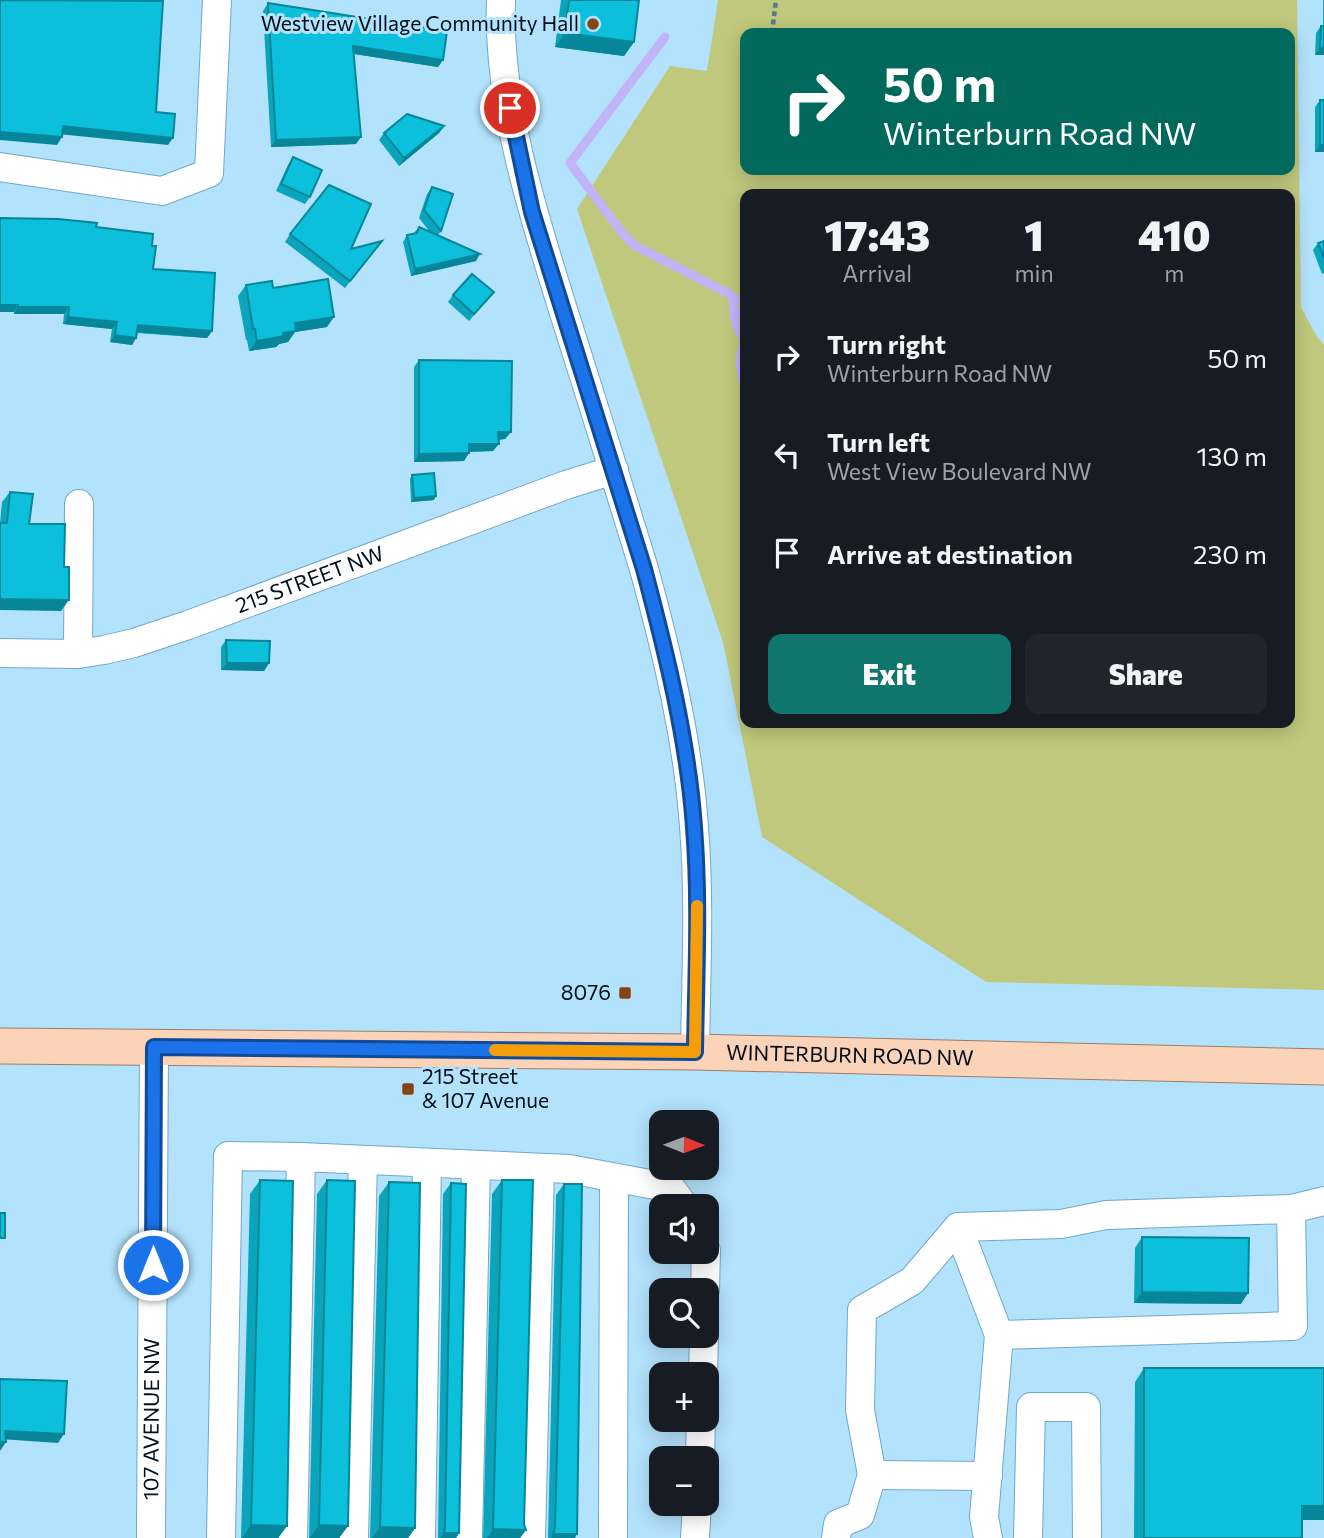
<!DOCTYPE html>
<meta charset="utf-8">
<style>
body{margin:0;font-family:Commissioner,sans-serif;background:#20242c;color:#f1f3f6;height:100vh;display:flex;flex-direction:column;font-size:26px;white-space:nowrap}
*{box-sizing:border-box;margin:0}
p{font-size:23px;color:#9ea1a6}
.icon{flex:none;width:38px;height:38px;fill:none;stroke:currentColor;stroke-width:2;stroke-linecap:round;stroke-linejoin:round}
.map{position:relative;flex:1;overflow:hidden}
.panel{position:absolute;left:740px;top:189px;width:555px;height:539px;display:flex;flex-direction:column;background:#171b24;border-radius:14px;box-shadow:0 4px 18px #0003}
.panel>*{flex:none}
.guide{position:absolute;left:740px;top:28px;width:555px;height:147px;border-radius:14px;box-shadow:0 4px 18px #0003;background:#00695c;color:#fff;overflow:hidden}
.needle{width:46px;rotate:91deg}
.controls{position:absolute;left:649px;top:1110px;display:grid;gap:14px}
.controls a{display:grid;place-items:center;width:70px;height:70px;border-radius:14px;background:#171b24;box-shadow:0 4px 18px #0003;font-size:35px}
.pin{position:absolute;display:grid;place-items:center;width:60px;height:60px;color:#fff;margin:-30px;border:4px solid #fff;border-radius:50%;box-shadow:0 2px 7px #0007}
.me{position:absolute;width:77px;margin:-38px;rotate:0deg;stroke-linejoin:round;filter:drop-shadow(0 0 5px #0008)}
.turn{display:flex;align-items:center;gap:24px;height:147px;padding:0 28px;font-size:32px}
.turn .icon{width:91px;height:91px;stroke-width:2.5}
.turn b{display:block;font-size:49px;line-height:60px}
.eta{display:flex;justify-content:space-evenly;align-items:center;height:119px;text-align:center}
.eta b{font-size:42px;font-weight:800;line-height:49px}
.cta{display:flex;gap:14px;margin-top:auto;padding:14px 28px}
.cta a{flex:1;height:80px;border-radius:14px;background:#0f766e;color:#fff;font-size:28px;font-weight:800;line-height:80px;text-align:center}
.cta a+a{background:#20242c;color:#f1f3f6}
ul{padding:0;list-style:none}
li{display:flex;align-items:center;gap:21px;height:98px;padding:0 28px}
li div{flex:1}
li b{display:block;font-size:26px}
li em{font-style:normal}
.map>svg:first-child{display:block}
</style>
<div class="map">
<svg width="1324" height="1538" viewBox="0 0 1324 1538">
<rect width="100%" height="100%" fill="#b3e2fc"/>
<path fill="#c0c87d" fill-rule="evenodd" d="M 718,0 L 1297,0 L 1301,307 L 1317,337 L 1324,345 L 1324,990 L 986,982 L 762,837 L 723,642 L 577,209 L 670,66 L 707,71 ZM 746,33 L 1290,33 L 1290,170 L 746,170 ZM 746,194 L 1290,194 L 1290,723 L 746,723 Z"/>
<path fill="#c2b4f9" d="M 728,287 L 741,298 L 738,307 L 743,311 L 745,310 L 745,415 L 735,362 L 740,340 C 728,326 729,305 728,287 Z"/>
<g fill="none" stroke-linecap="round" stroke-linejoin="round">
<path stroke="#c2b4f9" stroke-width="9" d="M 665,37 L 570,163 L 623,234 L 634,245 L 729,294"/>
<defs>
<g id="minor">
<path d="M 501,0 C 497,104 534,217 565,316 C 592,400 618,485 644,569 C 667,653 688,740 694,827 C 700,902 696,977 695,1052"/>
<path d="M 0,167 L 162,191 L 209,173 L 217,0"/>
<path id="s1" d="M 0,653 L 78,654 L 104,650 L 134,643 L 188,625 L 566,485 L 614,470"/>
<path d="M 78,654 L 79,504"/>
<path d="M 958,1227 L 999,1335 L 1293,1326 L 1291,1209"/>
<path d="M 705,1290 L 706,1251"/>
<path d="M 703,1374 L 704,1335"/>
<path d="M 700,1458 L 701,1419"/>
<path d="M 872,1475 L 988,1476"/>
<path id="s2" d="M 151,1538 L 154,1047"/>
<path d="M 221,1538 L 228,1156 L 301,1157 L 569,1169 L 671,1188 L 684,1206"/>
<path d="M 293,1538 L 301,1157"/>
<path d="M 354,1538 L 363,1160"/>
<path d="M 421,1538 L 427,1163"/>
<path d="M 468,1538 L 476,1165"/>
<path d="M 531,1538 L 540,1168"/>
<path d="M 613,1538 L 614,1178"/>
<path d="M 695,1538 L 697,1503"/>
<path d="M 836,1538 L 838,1524 L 860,1515 L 872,1475 L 860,1410 L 862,1310 L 912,1281 L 958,1227 L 1061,1224 L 1106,1215 L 1291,1209 L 1324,1201"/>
<path d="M 988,1538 L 984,1517 L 999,1335"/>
<path d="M 1028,1538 L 1031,1407 L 1086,1407 L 1087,1538"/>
</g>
<g id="major">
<path id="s3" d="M 0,1046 L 695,1052 L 1324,1067"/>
</g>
</defs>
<use href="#minor" stroke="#70a9c8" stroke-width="30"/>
<use href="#major" stroke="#a27b63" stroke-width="37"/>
<path stroke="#5a798c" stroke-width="4.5" stroke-dasharray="5 3.5" stroke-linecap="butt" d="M 772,33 L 776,0"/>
<use href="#minor" stroke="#fff" stroke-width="28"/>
<use href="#major" stroke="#fbd3b9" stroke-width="35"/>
</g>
<path fill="#0aa5bc" d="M 561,0 L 639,0 L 634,42 L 624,56 L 555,47 Z
M 1323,0 L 1324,0 L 1324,152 L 1315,152 L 1315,107 L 1320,100 L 1324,100 L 1324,55 L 1315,55 L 1316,33 L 1321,26 L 1323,26 Z
M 268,3 L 443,60 L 438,67 L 354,54 L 356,144 L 271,147 L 263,11 Z
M 444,126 L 439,133 L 399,166 L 379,140 L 384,133 Z
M 293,157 L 310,197 L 305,204 L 276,191 L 288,165 Z
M 432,187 L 441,231 L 438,235 L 476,261 L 411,276 L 403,242 L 407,235 L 414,233 L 419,227 L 430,232 L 419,218 L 427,194 Z
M 96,227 L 152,246 L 153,269 L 212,331 L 207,338 L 137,333 L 136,338 L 132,345 L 110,342 L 112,329 L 63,324 L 64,314 L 14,314 L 14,312 L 0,312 Z
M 290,234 L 351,249 L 382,241 L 345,288 L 285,242 Z
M 1324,239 L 1324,273 L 1322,274 L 1313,250 L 1318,243 L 1324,241 Z
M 246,285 L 273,288 L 327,327 L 295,332 L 288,342 L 279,344 L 276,347 L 249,351 L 247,340 L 246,340 L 238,296 Z
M 494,292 L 469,321 L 448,302 L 453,295 Z
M 419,360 L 511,432 L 505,439 L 498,440 L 493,451 L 469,452 L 464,461 L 414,462 L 414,367 Z
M 412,475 L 434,500 L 411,502 L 410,479 Z
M 10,492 L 29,524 L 61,611 L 0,523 L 2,502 Z
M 226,640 L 269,663 L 264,671 L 221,670 L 221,647 Z
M 260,1180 L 287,1526 L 278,1538 L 241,1538 L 250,1194 Z
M 327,1180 L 348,1526 L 339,1538 L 309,1538 L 317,1194 Z
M 502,1180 L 524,1524 L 526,1530 L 520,1538 L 483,1538 L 492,1194 Z
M 389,1182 L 415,1528 L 408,1538 L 370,1538 L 379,1196 Z
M 451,1183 L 459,1533 L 456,1538 L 438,1538 L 443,1194 Z
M 564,1184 L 575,1538 L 548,1538 L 556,1195 Z
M 1142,1237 L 1241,1304 L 1134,1303 L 1135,1248 Z
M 1144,1368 L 1302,1520 L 1302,1538 L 1134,1538 L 1135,1382 Z"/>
<path fill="#088699" d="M 565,33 L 634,42 L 624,56 L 555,47 Z
M 353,46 L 443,60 L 438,67 L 348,53 Z
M 1320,48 L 1324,48 L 1324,55 L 1315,55 Z
M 63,126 L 173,138 L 168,145 L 58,134 Z
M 444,126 L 439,133 L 399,166 L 404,158 Z
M 0,132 L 62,137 L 57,145 L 0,140 Z
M 361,137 L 356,144 L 271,147 L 276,140 Z
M 1320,145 L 1324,145 L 1324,152 L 1315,152 Z
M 480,254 L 476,261 L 411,276 L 415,269 Z
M 0,305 L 18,305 L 14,312 L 0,312 Z
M 18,307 L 69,307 L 64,314 L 14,314 Z
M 68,317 L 117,322 L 112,329 L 63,324 Z
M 334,317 L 327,327 L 295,332 L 288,342 L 279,344 L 276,347 L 249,351 L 257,341 L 295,323 Z
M 138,325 L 212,331 L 207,338 L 133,332 Z
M 115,335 L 136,338 L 132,345 L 110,342 Z
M 498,432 L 511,432 L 505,439 L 493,440 Z
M 469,444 L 499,444 L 493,451 L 464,452 Z
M 469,453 L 464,461 L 414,462 L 419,454 Z
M 436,496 L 434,500 L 411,502 L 414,498 Z
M 0,599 L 69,600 L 61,611 L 0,610 Z
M 227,663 L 269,663 L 264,671 L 221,670 Z
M 1142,1292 L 1248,1293 L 1241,1304 L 1134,1303 Z
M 5,1431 L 64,1434 L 58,1443 L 0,1439 Z
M 0,1442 L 6,1442 L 0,1451 Z
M 1302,1506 L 1324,1506 L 1324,1520 L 1292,1520 Z
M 251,1525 L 287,1526 L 278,1538 L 242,1538 Z
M 319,1525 L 348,1526 L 339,1538 L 310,1538 Z
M 380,1527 L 415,1528 L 408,1538 L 372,1538 Z
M 493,1529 L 526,1530 L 520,1538 L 487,1538 Z
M 444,1533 L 459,1533 L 456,1538 L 440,1538 Z
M 553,1534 L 577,1534 L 575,1538 L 551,1538 Z"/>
<path fill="#0cc0db" stroke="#088699" stroke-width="2" d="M 0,0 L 163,1 L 156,112 L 175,114 L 173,138 L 63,126 L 62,137 L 0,132 Z
M 569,0 L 639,0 L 634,42 L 565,33 Z
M 268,3 L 447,31 L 443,60 L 353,46 L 361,137 L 276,140 Z
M 1321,26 L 1324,26 L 1324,48 L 1320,48 Z
M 1320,100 L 1324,100 L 1324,145 L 1320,145 Z
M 407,114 L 444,126 L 404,158 L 384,133 Z
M 293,157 L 322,170 L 310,197 L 281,184 Z
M 329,185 L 371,204 L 351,249 L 382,241 L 350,281 L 290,234 Z
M 432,187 L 453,194 L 441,231 L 424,210 Z
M 0,218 L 58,219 L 97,223 L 96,227 L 153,234 L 152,246 L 156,246 L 153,269 L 215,273 L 212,331 L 138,325 L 136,338 L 115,335 L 117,322 L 68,317 L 69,307 L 18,307 L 18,305 L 0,305 Z
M 419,227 L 480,254 L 415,269 L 407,235 L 417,233 Z
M 1324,241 L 1324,258 L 1318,243 Z
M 472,274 L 494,292 L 474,314 L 453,295 Z
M 328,279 L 334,317 L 295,323 L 296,331 L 283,333 L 284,336 L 257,341 L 255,329 L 253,329 L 246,285 L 272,281 L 273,288 Z
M 419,360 L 512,361 L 511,432 L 498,432 L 499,444 L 469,444 L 469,453 L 419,454 Z
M 434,473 L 436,496 L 414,498 L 412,475 Z
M 10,492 L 33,494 L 29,524 L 65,524 L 64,567 L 69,567 L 69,600 L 0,599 L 0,523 L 7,523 Z
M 226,640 L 270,641 L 269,663 L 227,663 Z
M 260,1180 L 293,1181 L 287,1526 L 251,1525 Z
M 327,1180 L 355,1181 L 348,1526 L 319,1525 Z
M 502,1180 L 533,1180 L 524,1524 L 526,1530 L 493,1529 Z
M 389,1182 L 420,1183 L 415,1528 L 380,1527 Z
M 451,1183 L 466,1184 L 459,1533 L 444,1533 L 445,1527 Z
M 564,1184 L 582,1184 L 577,1534 L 553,1534 L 555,1528 Z
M 0,1213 L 5,1213 L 5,1238 L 0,1238 Z
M 1142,1237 L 1249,1238 L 1248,1293 L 1142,1292 Z
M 1144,1368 L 1324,1368 L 1324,1506 L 1302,1506 L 1302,1538 L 1144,1538 Z
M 0,1379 L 67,1381 L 64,1434 L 5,1431 L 6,1442 L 0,1442 Z"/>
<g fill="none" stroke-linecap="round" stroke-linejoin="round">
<defs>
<path id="route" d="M 153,1265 L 154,1047 L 695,1052 C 696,977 700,902 694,827 C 688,741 666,652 644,569 L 532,212 L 510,108"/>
</defs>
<use href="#route" stroke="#114b97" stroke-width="18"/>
<use href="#route" stroke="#1a73e8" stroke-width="12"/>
<path stroke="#f59e0b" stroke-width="12" d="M 495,1050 L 695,1052 L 697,906"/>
</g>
<g fill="#854410" stroke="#b3e2fc" stroke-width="2.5">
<circle cx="593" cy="24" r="7"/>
<rect x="618" y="986" width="14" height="14" rx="3.5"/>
<rect x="401" y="1082" width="14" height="14" rx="3.5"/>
</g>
<g text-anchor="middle" stroke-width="6" stroke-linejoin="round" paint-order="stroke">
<g font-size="21" fill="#000f1a" stroke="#b3e2fc" text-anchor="end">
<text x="579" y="31">Westview Village Community Hall</text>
<text x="611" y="1000">8076</text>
<text x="422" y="1084" text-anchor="start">215 Street<tspan x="422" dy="24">&amp; 107 Avenue</tspan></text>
</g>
<g font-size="21" fill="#000f1a" stroke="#b3e2fc">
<text dy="7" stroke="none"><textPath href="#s1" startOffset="322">215 STREET NW</textPath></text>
<text dy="7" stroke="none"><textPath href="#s3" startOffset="850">WINTERBURN ROAD NW</textPath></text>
<text dy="7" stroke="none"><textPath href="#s2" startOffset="119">107 AVENUE NW</textPath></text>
</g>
</g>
</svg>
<div class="controls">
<a><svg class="needle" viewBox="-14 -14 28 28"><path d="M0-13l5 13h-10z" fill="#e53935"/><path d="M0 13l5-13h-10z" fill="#9ea1a6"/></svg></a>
<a><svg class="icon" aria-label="sound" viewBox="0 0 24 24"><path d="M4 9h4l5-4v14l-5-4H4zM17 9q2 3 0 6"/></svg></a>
<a><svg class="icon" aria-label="search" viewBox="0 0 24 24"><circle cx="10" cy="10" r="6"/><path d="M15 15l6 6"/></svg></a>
<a>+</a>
<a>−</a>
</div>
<div class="pin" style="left:510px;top:108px;background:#d93025"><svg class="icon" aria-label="arrive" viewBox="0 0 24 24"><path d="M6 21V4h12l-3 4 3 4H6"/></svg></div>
<svg class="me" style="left:153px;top:1265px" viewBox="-20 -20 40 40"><circle r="17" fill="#1a73e8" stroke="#fff" stroke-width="3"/><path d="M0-11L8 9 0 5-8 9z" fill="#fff"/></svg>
<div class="guide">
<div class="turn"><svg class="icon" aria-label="right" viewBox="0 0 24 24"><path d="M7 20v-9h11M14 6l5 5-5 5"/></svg><div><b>50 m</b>Winterburn Road NW</div></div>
</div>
<section class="panel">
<div class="eta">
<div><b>17:43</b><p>Arrival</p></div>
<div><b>1</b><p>min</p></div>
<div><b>410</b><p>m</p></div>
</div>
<ul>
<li><svg class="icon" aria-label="right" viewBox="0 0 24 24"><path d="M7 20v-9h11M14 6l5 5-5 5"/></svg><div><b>Turn right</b><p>Winterburn Road NW</p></div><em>50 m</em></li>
<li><svg class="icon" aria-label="left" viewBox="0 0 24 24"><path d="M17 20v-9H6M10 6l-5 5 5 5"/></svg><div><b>Turn left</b><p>West View Boulevard NW</p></div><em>130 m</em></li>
<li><svg class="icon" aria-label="arrive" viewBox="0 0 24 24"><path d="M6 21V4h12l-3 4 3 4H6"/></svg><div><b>Arrive at destination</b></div><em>230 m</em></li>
</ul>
<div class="cta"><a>Exit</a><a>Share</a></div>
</section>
</div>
